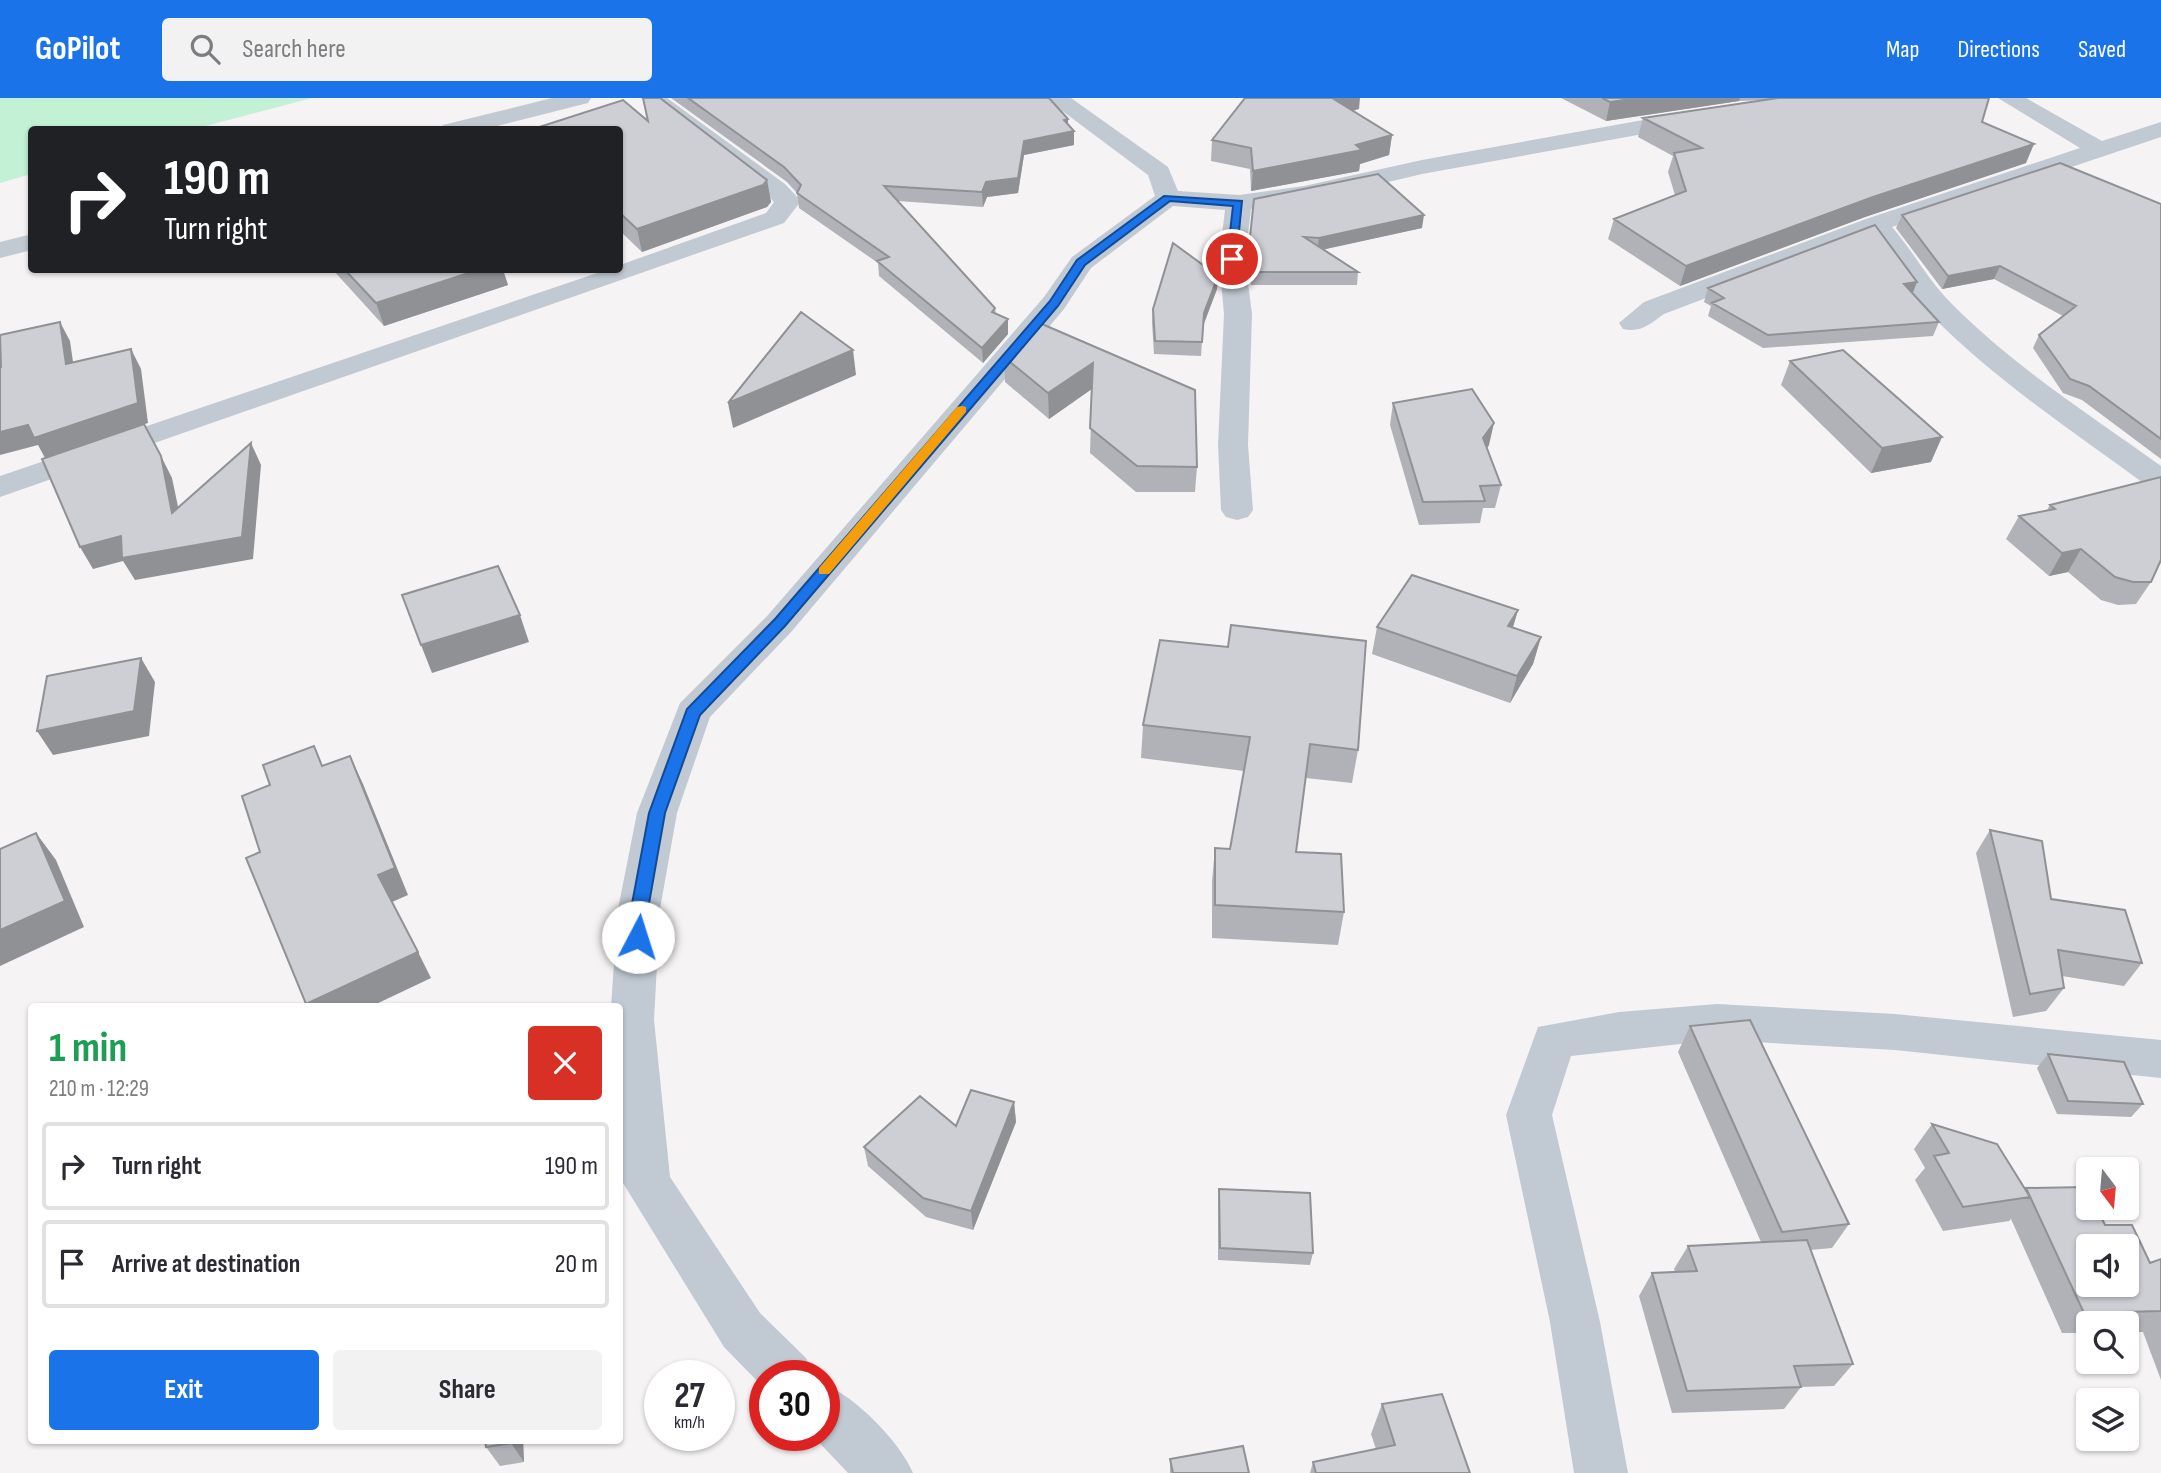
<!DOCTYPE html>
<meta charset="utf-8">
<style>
body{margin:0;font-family:"Sofia Sans Condensed",sans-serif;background:#f2f2f3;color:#2b2b33;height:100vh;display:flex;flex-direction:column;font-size:26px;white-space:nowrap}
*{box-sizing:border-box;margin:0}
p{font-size:23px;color:#7c7c81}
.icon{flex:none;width:38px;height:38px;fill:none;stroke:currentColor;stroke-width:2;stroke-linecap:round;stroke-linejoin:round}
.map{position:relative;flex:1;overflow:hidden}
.side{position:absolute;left:28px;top:905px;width:595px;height:441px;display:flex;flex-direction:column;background:#fff;border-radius:7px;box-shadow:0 2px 5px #0004}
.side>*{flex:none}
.top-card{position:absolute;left:28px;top:28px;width:595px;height:147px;border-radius:7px;box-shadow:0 2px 5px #0004;background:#202124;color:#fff;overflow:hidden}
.needle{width:46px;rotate:164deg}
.buttons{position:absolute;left:2076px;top:1059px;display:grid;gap:14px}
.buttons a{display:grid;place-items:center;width:63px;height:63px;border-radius:7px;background:#fff;box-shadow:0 2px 5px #0004;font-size:35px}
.speed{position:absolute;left:644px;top:1262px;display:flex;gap:14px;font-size:35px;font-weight:700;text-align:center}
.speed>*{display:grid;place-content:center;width:91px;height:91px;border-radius:50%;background:#fff;box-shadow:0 2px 5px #0004;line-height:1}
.speed small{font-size:18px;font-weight:400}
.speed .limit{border:10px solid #d22;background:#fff;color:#111}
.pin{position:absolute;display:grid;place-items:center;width:60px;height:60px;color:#fff;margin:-30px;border:4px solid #fff;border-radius:50%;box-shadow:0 2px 7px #0007}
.me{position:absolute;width:77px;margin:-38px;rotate:5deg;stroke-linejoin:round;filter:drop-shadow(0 0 5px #0008)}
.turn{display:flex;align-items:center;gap:24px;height:147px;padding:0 21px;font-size:32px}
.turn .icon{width:91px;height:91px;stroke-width:2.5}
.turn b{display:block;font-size:49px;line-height:60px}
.round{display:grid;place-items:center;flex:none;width:74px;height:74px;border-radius:7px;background:#f2f2f3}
.head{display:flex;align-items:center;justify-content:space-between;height:119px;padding:0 21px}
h1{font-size:42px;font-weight:700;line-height:52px;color:#1e9e55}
.cta{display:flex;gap:14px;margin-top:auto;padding:14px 21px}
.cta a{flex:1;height:80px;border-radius:7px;background:#1a73e8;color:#fff;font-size:28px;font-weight:700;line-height:80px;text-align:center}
.cta a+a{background:#f2f2f3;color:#2b2b33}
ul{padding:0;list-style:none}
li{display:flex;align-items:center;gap:21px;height:88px;margin:0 14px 10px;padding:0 7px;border:4px solid #e1e1e2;border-radius:7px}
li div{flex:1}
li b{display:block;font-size:26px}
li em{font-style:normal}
header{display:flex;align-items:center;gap:42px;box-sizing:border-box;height:98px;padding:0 35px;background:#1a73e8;color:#fff}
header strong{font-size:33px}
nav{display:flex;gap:38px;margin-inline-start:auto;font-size:24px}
.search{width:490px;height:63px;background:#f2f2f3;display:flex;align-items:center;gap:18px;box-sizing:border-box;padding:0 24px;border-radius:7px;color:#7c7c81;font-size:26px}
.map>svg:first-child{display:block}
</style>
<header>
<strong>GoPilot</strong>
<div class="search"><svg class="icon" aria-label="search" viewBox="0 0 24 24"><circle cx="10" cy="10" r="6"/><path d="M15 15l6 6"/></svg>Search here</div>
<nav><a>Map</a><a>Directions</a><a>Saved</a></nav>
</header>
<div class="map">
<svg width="2161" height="1375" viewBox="0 0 2161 1375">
<rect width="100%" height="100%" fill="#f5f3f3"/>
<path fill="#c3f1d5" d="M 0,0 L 312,0 L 194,31 L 32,32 L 31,76 L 0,85 Z"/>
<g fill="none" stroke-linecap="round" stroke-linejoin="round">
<path fill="#c1cad2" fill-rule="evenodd" d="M 552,0 L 591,0 L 588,5 L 481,32 L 440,32 L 443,27 Z
M 641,0 L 667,0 L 785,86 L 801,103 L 784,125 L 0,399 L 0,378 L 606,172 L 620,172 L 620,167 L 766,115 L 774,104 L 767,96 Z
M 1045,0 L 1071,0 L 1168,69 L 1178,93 L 1239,97 L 1304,88 L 1422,62 L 1693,13 L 1701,15 L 1705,20 L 1701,25 L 1693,27 L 1422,76 L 1304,104 L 1251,111 L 1245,161 L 1252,216 L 1248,347 L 1253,412 L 1248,419 L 1237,422 L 1226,419 L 1221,412 L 1218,347 L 1224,216 L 1219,161 L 1225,112 L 1173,108 L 1091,170 L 1064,211 L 792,533 L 710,619 L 677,715 L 660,811 L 654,922 L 670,1079 L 760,1215 L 806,1260 L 814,1278 L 765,1278 L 765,1291 L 724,1249 L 623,1085 L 620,1039 L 620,908 L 611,908 L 618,811 L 637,715 L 680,605 L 768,517 L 1044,199 L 1072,159 L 1155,98 L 1148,77 Z
M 1998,0 L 2026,0 L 2102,43 L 2161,24 L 2161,39 L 1892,129 C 1913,153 1928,182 1951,205 C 2013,268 2089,316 2161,368 L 2161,392 L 2150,390 C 2076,335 1997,284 1932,218 C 1908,193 1894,161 1871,137 L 1664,216 C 1650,226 1641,235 1623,231 L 1619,225 L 1644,204 L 1866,121 L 2080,50 Z
M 32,136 L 32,152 L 0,160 L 0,144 Z
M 1717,906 L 1895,916 L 2161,942 L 2161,980 L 1895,952 L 1717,942 L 1571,958 L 1552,1017 L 1600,1224 L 1628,1375 L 1574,1375 L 1550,1224 L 1506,1017 L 1538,929 L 1619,914 Z
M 824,1286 C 856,1299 900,1344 913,1375 L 848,1375 L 812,1337 L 824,1337 Z"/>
</g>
<path fill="#b0b2b7" d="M 671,0 L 1049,0 L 1068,21 L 1068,26 L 1074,33 L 1074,47 L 1024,57 L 1018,95 L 987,99 L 983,109 L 898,103 L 995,210 L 996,216 L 1008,221 L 1008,236 L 983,265 L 879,178 L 878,165 L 799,110 L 797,95 L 787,84 Z
M 1561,0 L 1989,0 L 1982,24 L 2026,65 L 1865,119 L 1680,188 L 1608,141 L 1614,121 L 1675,97 L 1668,74 L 1673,58 L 1638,39 L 1643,20 L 1765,2 L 1739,3 L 1606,23 Z
M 1359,11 L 1353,13 L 1392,37 L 1389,57 L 1360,66 L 1359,73 L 1251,93 L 1250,71 L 1211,63 L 1212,42 Z
M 648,22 L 767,82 L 771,104 L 767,109 L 642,154 L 620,133 L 620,32 Z
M 1254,101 L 1422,130 L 1324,151 L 1358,174 L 1357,187 L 1251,187 L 1248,161 Z
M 2161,106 L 2161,361 L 2082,302 L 2063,295 L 2033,250 L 2039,237 L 2063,218 L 1994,181 L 1942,191 L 1896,130 L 1902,117 Z
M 333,172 L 503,172 L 508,187 L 384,228 Z
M 1708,190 L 1939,224 L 1933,238 L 1763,250 L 1708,218 L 1711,208 L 1704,204 Z
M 1217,191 L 1203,228 L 1201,258 L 1154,256 L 1152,224 L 1153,211 Z
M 1035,223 L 1197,369 L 1195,394 L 1136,394 L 1090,355 L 1092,291 L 1049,321 L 1005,284 L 1004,259 Z
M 1790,263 L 1931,364 L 1871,375 L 1781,287 Z
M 1393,305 L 1489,347 L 1487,350 L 1501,387 L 1495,410 L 1483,410 L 1480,425 L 1419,427 L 1390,327 Z
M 2050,407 L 2151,484 L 2136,506 L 2118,507 L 2101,502 L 2068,474 L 2049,478 L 2006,441 L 2019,418 L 2047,412 Z
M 1518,512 L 1513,529 L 1541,539 L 1533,566 L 1510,605 L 1372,556 L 1377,529 Z
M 1143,627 L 1358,652 L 1352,685 L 1306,680 L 1296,754 L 1344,814 L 1338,847 L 1212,840 L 1212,783 L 1215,750 L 1230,751 L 1244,673 L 1141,660 Z
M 1990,732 L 2051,801 L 2142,865 L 2124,888 L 2062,878 L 2064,890 L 2046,913 L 2013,919 L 1976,755 Z
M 1690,928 L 1849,1126 L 1832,1150 L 1810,1152 L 1853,1266 L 1834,1288 L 1801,1289 L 1784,1311 L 1672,1315 L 1639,1198 L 1652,1175 L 1675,1174 L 1674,1171 L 1688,1148 L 1761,1144 L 1678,954 Z
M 2048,956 L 2143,1006 L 2131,1019 L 2057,1016 L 2037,970 Z
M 1014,1004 L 1016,1024 L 973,1132 L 926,1119 L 868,1068 L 864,1049 L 956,1028 Z
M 1932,1026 L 2025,1091 L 2026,1090 L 2105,1127 L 2150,1165 L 2161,1161 L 2161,1282 L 2143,1234 L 2126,1234 L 2126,1225 L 2088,1225 L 2088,1235 L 2062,1235 L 2011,1121 L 2009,1123 L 1943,1133 L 1915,1082 L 1925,1070 L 1914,1051 Z
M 1219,1091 L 1313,1155 L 1310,1167 L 1218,1162 L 1218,1103 Z
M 1382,1306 L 1470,1375 L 1310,1375 L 1313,1364 L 1376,1351 L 1371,1336 Z
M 523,1342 L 524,1364 L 500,1368 L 486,1349 Z
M 1170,1361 L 1249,1375 L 1170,1375 Z"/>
<path fill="#909195" d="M 1331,0 L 1360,0 L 1359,11 L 1328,19 Z
M 1638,0 L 1740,0 L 1739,3 L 1606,23 L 1610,4 Z
M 1068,21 L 1068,34 L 1074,33 L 1074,47 L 1024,57 L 1018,95 L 987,99 L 983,109 L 982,94 L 986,84 L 1024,43 L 1064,22 Z
M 1392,37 L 1389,57 L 1360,66 L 1359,73 L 1251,93 L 1253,73 L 1356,47 Z
M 2034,46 L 2026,65 L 1865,119 L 1680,188 L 1686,168 L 1873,99 Z
M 767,82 L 771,104 L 767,109 L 642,154 L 637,131 Z
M 1424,117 L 1422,130 L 1317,153 L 1319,140 Z
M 2000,168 L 1994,181 L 1942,191 L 1948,178 Z
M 478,172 L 503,172 L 508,187 L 384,228 L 376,205 Z
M 1218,178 L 1217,191 L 1203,228 L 1204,215 Z
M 1917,184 L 1912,197 L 1904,186 Z
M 1008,221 L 1008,236 L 983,265 L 982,250 Z
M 60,224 L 70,243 L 76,285 L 66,266 Z
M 131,251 L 141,271 L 148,325 L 45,360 L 38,347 L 0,357 L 0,334 L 28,327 Z
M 853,252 L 856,277 L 733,330 L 728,305 Z
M 1093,265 L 1093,290 L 1049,321 L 1048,295 Z
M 1494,325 L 1489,347 L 1478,363 L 1483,340 Z
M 1942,339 L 1931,364 L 1871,375 L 1882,350 Z
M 251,345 L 261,367 L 253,461 L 135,482 L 123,463 L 93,471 L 80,449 L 121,438 L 132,459 Z
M 161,358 L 172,380 L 184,437 L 172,415 Z
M 2081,451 L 2068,474 L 2049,478 L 2062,455 Z
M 1518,512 L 1510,539 L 1508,528 Z
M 520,517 L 529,544 L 432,575 L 421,547 Z
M 1541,539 L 1533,566 L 1510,605 L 1517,578 Z
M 141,560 L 155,584 L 149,638 L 53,657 L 37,633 Z
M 350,658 L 363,686 L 408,797 L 392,804 L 378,777 Z
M 36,735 L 56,762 L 84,829 L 0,868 L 0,832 Z
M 418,854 L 431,880 L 372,908 L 307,908 L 306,906 Z
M 1014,1004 L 1016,1024 L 973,1132 L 971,1113 Z
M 511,1342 L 523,1342 L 524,1364 L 511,1345 Z"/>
<path fill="#cdcfd5" stroke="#909195" stroke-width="2" fill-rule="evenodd" d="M 643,0 L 660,0 L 767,82 L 763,87 L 637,131 L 620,115 L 620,32 L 530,32 L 623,2 L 648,23 Z
M 688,0 L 1049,0 L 1068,21 L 1064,22 L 1074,33 L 1024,43 L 1018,80 L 986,84 L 982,94 L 884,88 L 995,210 L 992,214 L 1008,221 L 982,250 L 877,163 L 889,159 L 797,95 L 801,87 L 784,69 Z
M 1245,0 L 1332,0 L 1392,37 L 1356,47 L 1362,52 L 1253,73 L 1251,50 L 1212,42 Z
M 1602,0 L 1638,0 L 1610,4 Z
M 1778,0 L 1989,0 L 1982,24 L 2034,46 L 1873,99 L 1686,168 L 1614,121 L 1686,93 L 1674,55 L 1702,50 L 1643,20 Z
M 2060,65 L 2161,106 L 2161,341 L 2089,288 L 2070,281 L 2039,237 L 2076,208 L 2000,168 L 1948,178 L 1902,117 Z
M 1378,76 L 1424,117 L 1319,140 L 1304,139 L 1358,174 L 1252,174 L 1249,148 L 1254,101 Z
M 1875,127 L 1917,184 L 1904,186 L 1939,224 L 1768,237 L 1712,205 L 1724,200 L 1708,190 Z
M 1173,145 L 1218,178 L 1204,215 L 1202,244 L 1155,243 L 1153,211 Z
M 345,172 L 478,172 L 376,205 Z
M 801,214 L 853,252 L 728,305 Z
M 1035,223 L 1195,292 L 1197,369 L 1137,368 L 1090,330 L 1093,265 L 1048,295 L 1004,259 Z
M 60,224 L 66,266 L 131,251 L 138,305 L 34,340 L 28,327 L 0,334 L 0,269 L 1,269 L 0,237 Z
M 1843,252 L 1942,339 L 1882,350 L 1790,263 Z
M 1472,291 L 1494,325 L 1483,340 L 1501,387 L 1480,388 L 1485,403 L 1423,404 L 1393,305 Z
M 144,326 L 161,358 L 172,415 L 251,345 L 242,439 L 122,460 L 121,438 L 80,449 L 42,361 Z
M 2161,379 L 2161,462 L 2151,484 L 2133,484 L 2115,479 L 2081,451 L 2062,455 L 2019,418 L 2055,411 L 2050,407 Z
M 498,468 L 520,517 L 421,547 L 402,497 Z
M 1412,477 L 1518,512 L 1508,528 L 1541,539 L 1517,578 L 1377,529 Z
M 1231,527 L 1366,543 L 1358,652 L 1310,646 L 1296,754 L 1341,756 L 1344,814 L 1215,807 L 1215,750 L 1230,751 L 1250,639 L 1143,627 L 1160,542 L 1228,549 Z
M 141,560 L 134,613 L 37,633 L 47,578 Z
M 314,648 L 322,668 L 350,658 L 395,770 L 378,777 L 418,854 L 306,906 L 246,760 L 260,754 L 242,698 L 270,687 L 263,667 Z
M 1990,732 L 2042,743 L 2051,801 L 2125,812 L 2142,865 L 2058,852 L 2064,890 L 2030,896 Z
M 36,735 L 65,803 L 0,832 L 0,751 Z
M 1750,922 L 1849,1126 L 1782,1134 L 1690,928 Z
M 2048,956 L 2124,964 L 2143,1006 L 2068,1003 Z
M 971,992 L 1014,1004 L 971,1113 L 923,1100 L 864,1049 L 920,998 L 956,1028 Z
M 1932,1026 L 1997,1046 L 2030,1099 L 1963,1109 L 1934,1058 L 1949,1055 Z
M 2087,1089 L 2088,1110 L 2097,1110 L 2105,1127 L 2132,1127 L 2150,1165 L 2161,1161 L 2161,1213 L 2084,1215 L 2026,1090 ZM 2088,1148 L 2126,1148 L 2126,1186 L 2088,1186 Z
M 1219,1091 L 1310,1095 L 1313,1155 L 1220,1150 Z
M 1807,1142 L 1853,1266 L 1794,1268 L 1801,1289 L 1687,1293 L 1652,1175 L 1697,1173 L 1688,1148 Z
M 1442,1296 L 1470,1375 L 1316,1375 L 1313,1364 L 1395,1347 L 1382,1306 Z
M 485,1342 L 511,1342 L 511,1345 L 486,1349 Z
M 1243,1348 L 1249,1375 L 1173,1375 L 1170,1361 Z"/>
<path fill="#1a73e8" stroke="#114b97" stroke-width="2" d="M 1164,98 L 1242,103 L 1236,164 L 1227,161 L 1233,108 L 1170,103 L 1085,167 L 1058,208 L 785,528 L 700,617 L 665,715 L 648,811 L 646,839 L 638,846 L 631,844 L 631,811 L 649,715 L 687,611 L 775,521 L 1050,203 L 1077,162 Z"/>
<path fill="#f59e0b" d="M 962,308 L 966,309 L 966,314 L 829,476 L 819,476 L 819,470 L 957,309 Z"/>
</svg>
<div class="buttons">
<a><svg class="needle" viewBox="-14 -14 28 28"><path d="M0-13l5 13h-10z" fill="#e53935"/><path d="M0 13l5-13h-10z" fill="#7c7c81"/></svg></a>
<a><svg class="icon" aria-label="sound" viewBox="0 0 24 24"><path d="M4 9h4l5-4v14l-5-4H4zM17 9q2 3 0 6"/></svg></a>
<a><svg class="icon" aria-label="search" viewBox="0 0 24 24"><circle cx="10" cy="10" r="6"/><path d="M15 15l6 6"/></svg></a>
<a><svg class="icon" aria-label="layers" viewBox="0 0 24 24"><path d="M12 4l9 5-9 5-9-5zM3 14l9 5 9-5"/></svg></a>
</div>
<div class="speed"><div>27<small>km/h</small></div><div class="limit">30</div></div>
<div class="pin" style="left:1232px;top:161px;background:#d93025"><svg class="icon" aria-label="arrive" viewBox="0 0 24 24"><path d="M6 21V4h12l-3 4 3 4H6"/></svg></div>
<svg class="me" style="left:638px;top:839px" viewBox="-20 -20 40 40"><circle r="19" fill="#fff"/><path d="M0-13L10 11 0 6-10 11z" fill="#1a73e8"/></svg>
<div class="top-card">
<div class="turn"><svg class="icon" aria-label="right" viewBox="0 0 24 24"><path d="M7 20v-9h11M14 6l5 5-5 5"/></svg><div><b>190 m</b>Turn right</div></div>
</div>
<section class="side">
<div class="head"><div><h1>1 min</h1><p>210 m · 12:29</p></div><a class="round" style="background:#d93025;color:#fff"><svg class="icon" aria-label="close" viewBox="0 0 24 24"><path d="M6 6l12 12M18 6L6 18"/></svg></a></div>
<ul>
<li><svg class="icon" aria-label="right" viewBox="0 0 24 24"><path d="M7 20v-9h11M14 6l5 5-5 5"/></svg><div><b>Turn right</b></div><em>190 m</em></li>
<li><svg class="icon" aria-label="arrive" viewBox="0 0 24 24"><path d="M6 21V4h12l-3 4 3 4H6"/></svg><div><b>Arrive at destination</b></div><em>20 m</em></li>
</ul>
<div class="cta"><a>Exit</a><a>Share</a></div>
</section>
</div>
